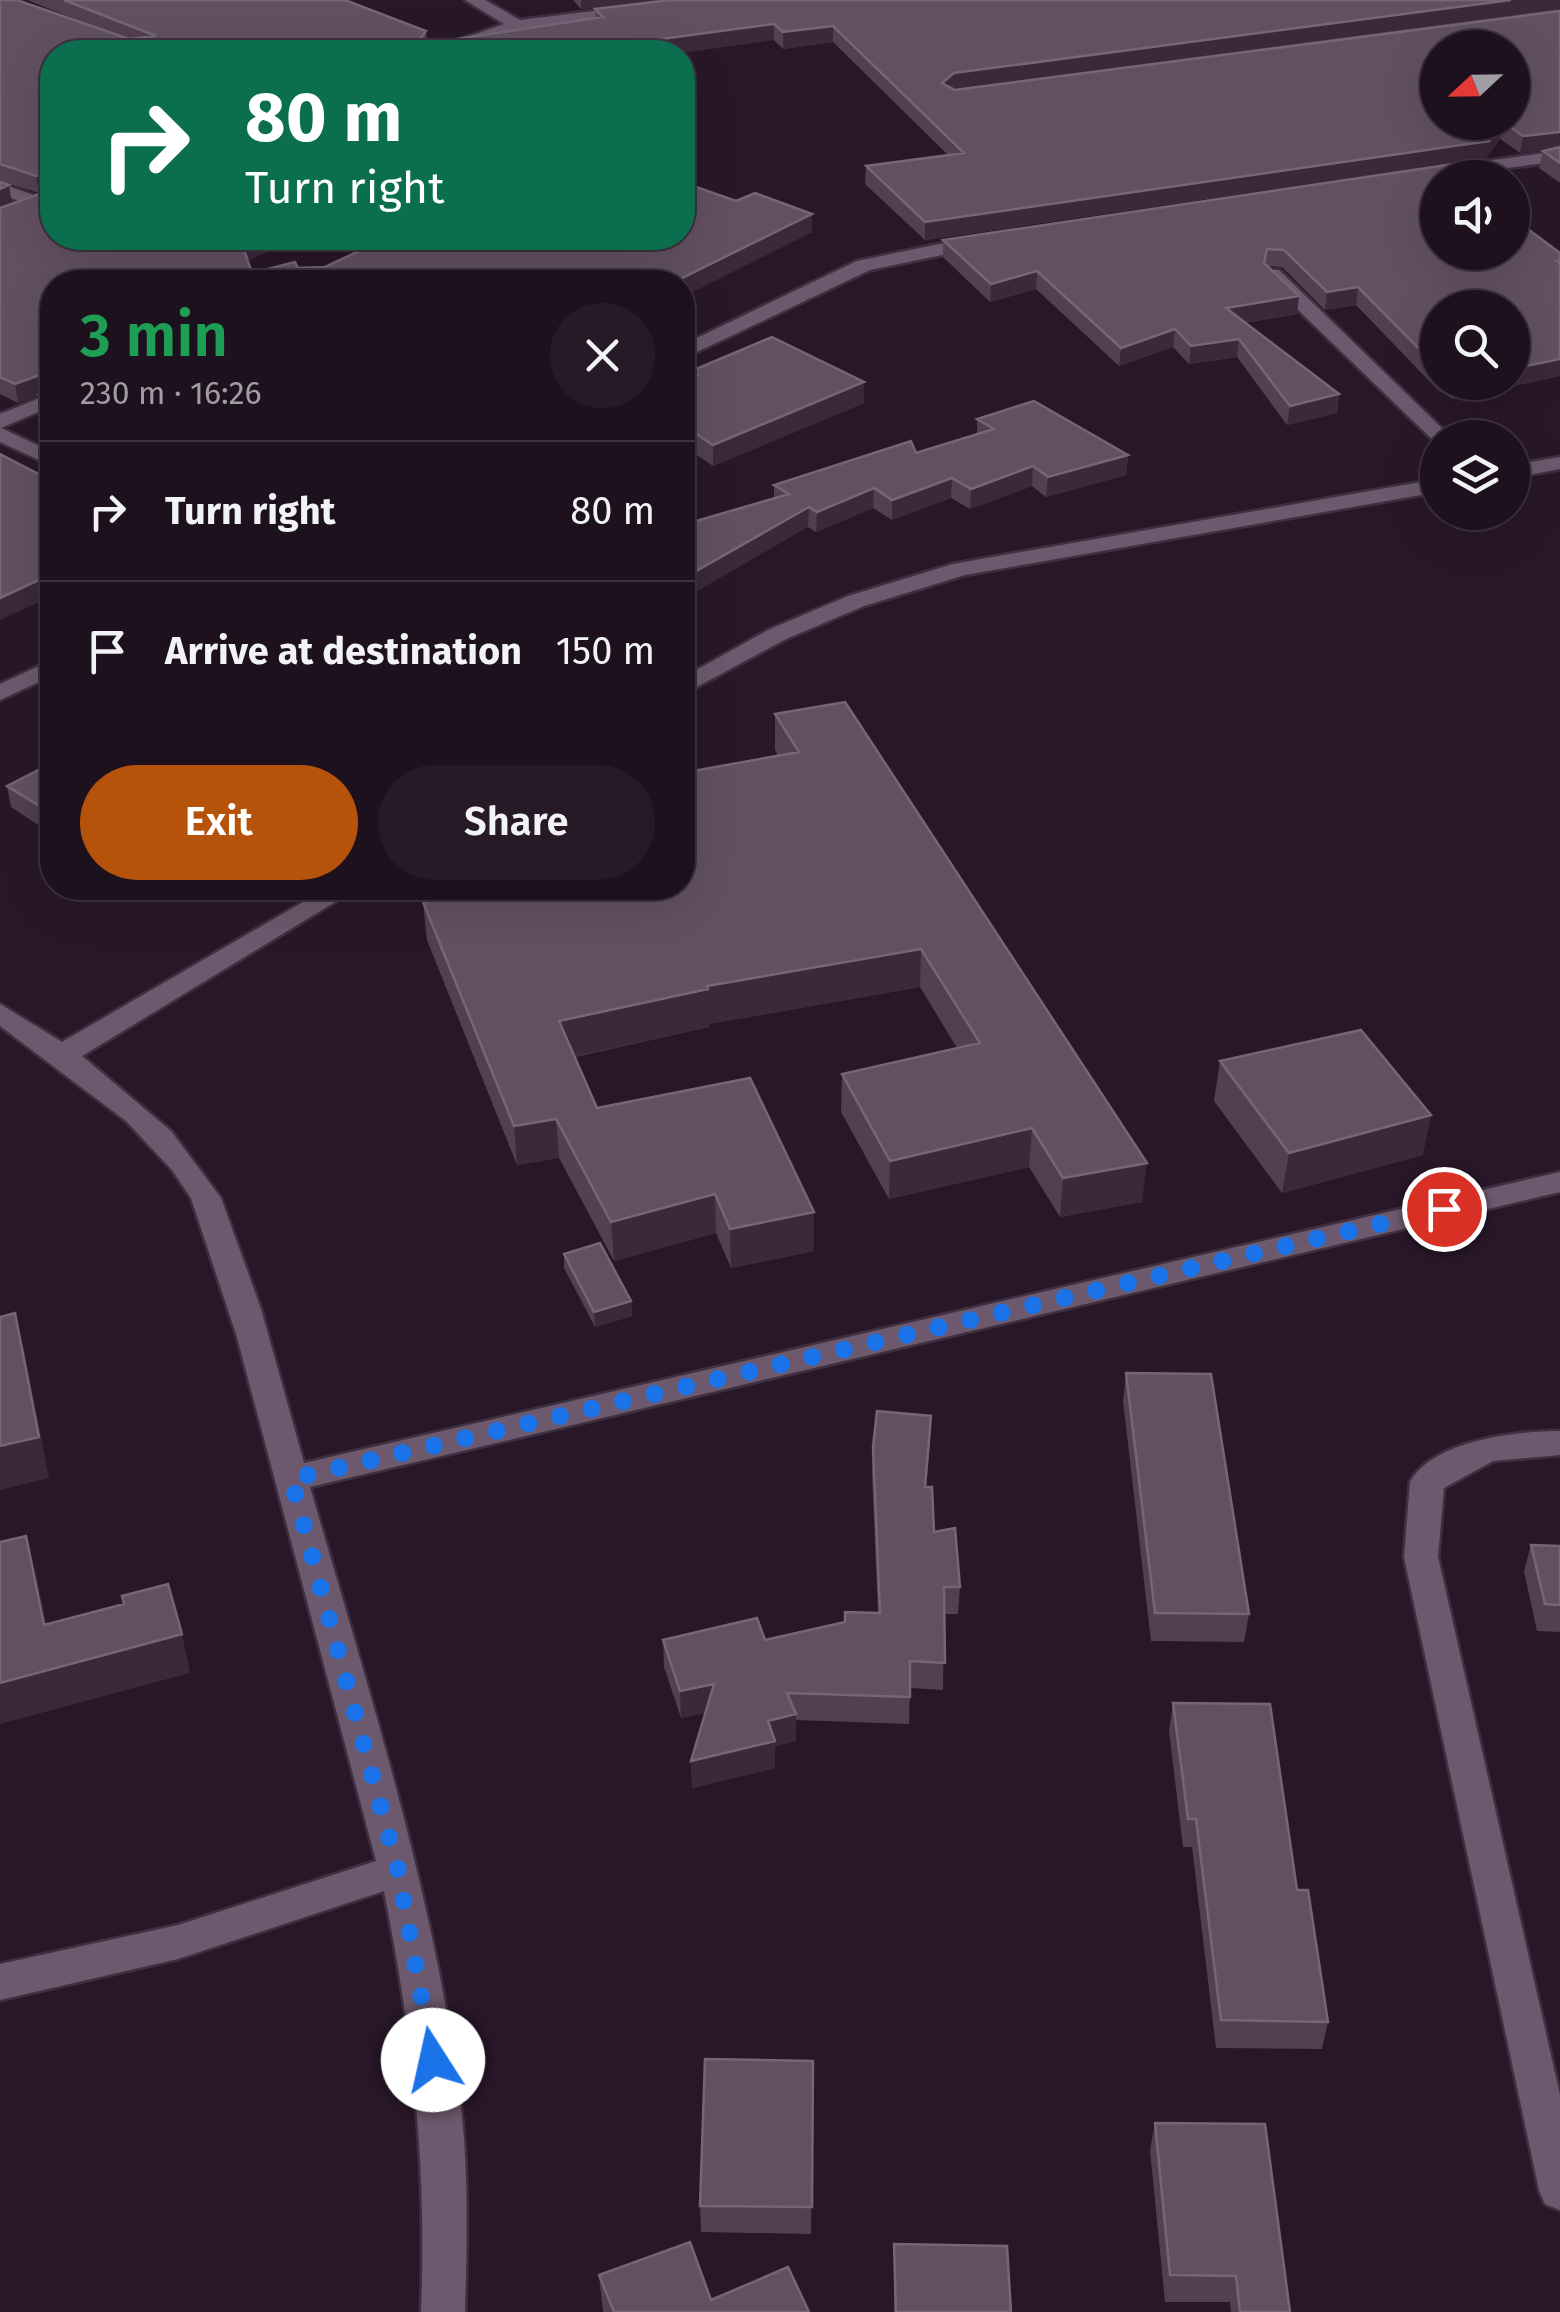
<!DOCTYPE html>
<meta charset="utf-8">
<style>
body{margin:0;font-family:"Fira Sans",sans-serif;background:#261a27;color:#f1f3f6;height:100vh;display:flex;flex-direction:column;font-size:38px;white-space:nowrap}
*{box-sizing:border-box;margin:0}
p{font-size:32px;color:#a19da4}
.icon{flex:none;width:55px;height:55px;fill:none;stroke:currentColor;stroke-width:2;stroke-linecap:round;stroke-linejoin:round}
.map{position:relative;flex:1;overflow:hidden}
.details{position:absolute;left:40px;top:270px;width:655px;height:630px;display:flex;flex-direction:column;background:#1e111e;border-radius:40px;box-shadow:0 10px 40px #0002,0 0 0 2px #3c313c}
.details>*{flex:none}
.guide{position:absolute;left:40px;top:40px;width:655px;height:210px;border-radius:40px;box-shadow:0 10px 40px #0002,0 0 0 2px #3c313c;background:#0b6e4f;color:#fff;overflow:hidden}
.needle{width:65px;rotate:248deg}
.tools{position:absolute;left:1420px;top:30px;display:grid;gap:20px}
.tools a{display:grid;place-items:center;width:110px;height:110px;border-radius:50%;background:#1e111e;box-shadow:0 10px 40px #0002,0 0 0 2px #3c313c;font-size:50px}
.pin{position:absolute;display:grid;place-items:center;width:85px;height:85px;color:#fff;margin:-42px;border:5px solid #fff;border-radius:50%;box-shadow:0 2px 10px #0007}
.me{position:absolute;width:110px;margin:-55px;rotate:350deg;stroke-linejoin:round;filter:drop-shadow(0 0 8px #0008)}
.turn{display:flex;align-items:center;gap:35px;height:210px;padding:0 40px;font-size:45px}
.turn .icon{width:130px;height:130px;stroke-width:2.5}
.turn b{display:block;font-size:70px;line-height:85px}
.round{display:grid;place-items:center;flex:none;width:105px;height:105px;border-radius:52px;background:#261a27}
.overview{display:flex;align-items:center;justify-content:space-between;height:170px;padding:0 40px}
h1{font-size:60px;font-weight:600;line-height:75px;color:#1e9e55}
.primary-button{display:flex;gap:20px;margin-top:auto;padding:20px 40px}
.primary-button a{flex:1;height:115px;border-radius:60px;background:#b45309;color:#fff;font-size:40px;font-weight:600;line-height:115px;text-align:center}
.primary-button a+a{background:#261a27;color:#f1f3f6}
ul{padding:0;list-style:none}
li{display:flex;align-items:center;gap:30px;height:140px;padding:0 40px;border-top:2px solid #3c313c}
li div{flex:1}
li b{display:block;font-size:38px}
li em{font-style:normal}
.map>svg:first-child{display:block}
</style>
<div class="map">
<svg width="1560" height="2312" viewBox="0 0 1560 2312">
<rect width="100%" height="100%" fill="#281728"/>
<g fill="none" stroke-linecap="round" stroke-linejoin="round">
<defs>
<path id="minor" d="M 465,0 L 485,0 L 520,20 L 634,6 L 642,11 L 634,16 L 519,30 L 447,52 L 424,52 L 504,24 Z
M 1560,151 L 1560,161 L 1434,178 L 1425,173 L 1434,168 Z
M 0,183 L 44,199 L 47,203 L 38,208 L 0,194 Z
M 983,235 L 992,241 L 990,245 L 870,270 L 682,359 L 682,345 L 857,261 Z
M 1265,270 L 1279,270 L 1452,438 L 1438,438 L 1435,442 L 1265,278 Z
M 52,393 L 52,406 L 1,428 L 52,452 L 52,466 L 0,442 L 0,414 Z
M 1560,457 L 1560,469 L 1512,478 L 1512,465 Z
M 1438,479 L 1438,492 L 965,575 L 864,606 L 786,639 L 682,695 L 682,678 L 770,629 L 848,596 L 953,564 Z
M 52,660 L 52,676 L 0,700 L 0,684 Z
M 327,888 L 358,888 L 82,1056 L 171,1131 L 221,1198 L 261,1309 L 304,1463 L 1560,1172 L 1560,1192 L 310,1487 C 368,1689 433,1890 460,2099 C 469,2170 467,2241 465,2312 L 421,2312 C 427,2162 413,2038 384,1891 L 178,1959 L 0,2000 L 0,1964 L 178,1925 L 376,1861 L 237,1337 L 191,1198 L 172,1170 L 126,1121 L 0,1026 L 0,1004 L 62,1042 Z
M 1560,1431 L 1560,1455 L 1493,1461 L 1444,1488 L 1438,1557 L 1560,2095 L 1560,2210 L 1545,2204 L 1539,2190 L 1404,1557 L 1410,1482 C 1433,1440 1517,1431 1560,1431 Z"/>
</defs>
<use href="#minor" stroke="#3e313f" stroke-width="5"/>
<use href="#minor" fill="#6c596d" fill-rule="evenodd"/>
</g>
<path fill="#523f52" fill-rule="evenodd" d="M 0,0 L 95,27 L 27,0 L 345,0 L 426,31 L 427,39 L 450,40 L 596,18 L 595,9 L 1560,0 L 1560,10 L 954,89 L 1560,11 L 1560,183 L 1539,168 L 1543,151 L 1545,150 L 1520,153 L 1500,139 L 1486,158 L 925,240 L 865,184 L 866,166 L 948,155 L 833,42 L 783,49 L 774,40 L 52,52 L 52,238 L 300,238 L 248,260 L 252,273 L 298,268 L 325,267 L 682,238 L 736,201 L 812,214 L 812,232 L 682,297 L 52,282 L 52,419 L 42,414 L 39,395 L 18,403 L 0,394 L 0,182 L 12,203 L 50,190 L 39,193 L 0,181 Z
M 573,0 L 659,0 L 581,9 Z
M 1474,161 L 1471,178 L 1438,178 L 1438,252 L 1512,252 L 1512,217 L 1560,253 L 1560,376 L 1453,399 L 1438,390 L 1356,305 L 1325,310 L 1282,267 L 1268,266 L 1299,296 L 1297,314 L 1245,323 L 1339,394 L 1337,413 L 1287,425 L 1237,357 L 1189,364 L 1173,347 L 1119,366 L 1036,289 L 990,302 L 943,257 L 943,240 ZM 1438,308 L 1512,308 L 1512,382 L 1438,382 Z
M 689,372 L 864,403 L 713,466 L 682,445 L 682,382 L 689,379 Z
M 977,419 L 1128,455 L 1126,475 L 1046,497 L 1032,486 L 970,509 L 951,498 L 892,520 L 873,508 L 816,532 L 808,527 L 686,524 L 774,498 L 774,485 L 916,453 L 977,435 Z
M 775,714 L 1142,1202 L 1060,1217 L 1029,1167 L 889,1199 L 841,1112 L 842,1074 L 957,1048 L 920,987 L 709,1024 L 709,1027 L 575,1057 L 597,1108 L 814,1212 L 814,1251 L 731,1268 L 716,1233 L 614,1261 L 559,1158 L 517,1165 L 427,940 L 423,902 L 682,888 L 778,756 L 775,750 Z
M 52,763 L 52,834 L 11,807 L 7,786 Z
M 1220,1061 L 1423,1155 L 1282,1193 L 1214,1101 Z
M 564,1254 L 631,1301 L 632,1316 L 595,1327 L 564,1268 Z
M 1126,1373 L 1249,1614 L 1244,1642 L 1151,1641 L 1123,1401 Z
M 930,1443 L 926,1487 L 934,1532 L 960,1587 L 958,1614 L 944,1614 L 943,1690 L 910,1688 L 909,1724 L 796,1720 L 796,1741 L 775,1746 L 775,1768 L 692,1788 L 691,1761 L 705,1713 L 681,1718 L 664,1667 L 663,1640 L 765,1640 L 845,1622 L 878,1613 L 872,1474 L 873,1447 Z
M 1531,1545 L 1560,1546 L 1560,1632 L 1537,1631 L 1524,1571 Z
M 1173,1703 L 1297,1890 L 1328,2022 L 1322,2049 L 1216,2048 L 1192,1847 L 1183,1847 L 1169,1731 Z
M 813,2061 L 811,2234 L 701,2232 L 700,2206 Z
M 1155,2123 L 1290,2312 L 1231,2312 L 1230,2302 L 1165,2302 L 1150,2150 Z
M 894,2245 L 1011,2312 L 894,2312 Z
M 599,2275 L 711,2300 L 809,2312 L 603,2312 Z"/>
<path fill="#3b283b" d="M 581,0 L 659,0 L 581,9 Z
M 1511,0 L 1560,0 L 1560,9 L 954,89 L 942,83 L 954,73 Z
M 774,24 L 774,40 L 682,53 L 646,52 L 654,40 Z
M 833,26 L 833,42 L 783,49 L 783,32 Z
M 1503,122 L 1500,139 L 1486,158 L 925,240 L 925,222 Z
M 1560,132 L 1560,148 L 1520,153 L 1523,136 Z
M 1474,161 L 1471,178 L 1461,178 Z
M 48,172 L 51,189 L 39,193 L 36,176 Z
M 9,185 L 12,203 L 0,208 L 0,189 Z
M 812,214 L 812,232 L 682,297 L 682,282 L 674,282 Z
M 256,238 L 300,238 L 244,262 L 242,244 Z
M 1037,271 L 1036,289 L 990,302 L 991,284 Z
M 1358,287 L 1356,305 L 1325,310 L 1327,292 Z
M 1299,296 L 1297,314 L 1224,326 L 1226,308 Z
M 1175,329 L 1173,347 L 1119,366 L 1121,348 Z
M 1239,339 L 1237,357 L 1189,364 L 1191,346 Z
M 1560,359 L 1560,376 L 1453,399 L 1456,382 L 1512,382 L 1512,369 Z
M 51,371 L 52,390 L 18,403 L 15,384 Z
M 864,382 L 864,403 L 713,466 L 713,445 Z
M 1339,394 L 1337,413 L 1287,425 L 1290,406 Z
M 1128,455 L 1126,475 L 1046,497 L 1048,477 Z
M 1033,466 L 1032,486 L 970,509 L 971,489 Z
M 952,478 L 951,498 L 892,520 L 892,500 Z
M 874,488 L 873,508 L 816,532 L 817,512 Z
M 809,507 L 808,527 L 682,600 L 682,579 Z
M 52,574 L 52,596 L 0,620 L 0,598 Z
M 52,810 L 52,831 L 49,812 Z
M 921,949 L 920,987 L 709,1024 L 709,1027 L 562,1059 L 559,1021 L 707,986 Z
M 1431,1115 L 1423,1155 L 1282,1193 L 1289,1153 Z
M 556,1119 L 559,1158 L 517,1165 L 514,1126 Z
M 1032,1128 L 1029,1167 L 889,1199 L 890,1161 Z
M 1147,1163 L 1142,1202 L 1060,1217 L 1063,1178 Z
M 715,1194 L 716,1233 L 614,1261 L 611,1222 Z
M 814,1212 L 814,1251 L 731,1268 L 730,1229 Z
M 631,1301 L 632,1316 L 595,1327 L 594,1312 Z
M 15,1313 L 25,1354 L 49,1478 L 0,1490 L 0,1446 Z
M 26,1536 L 36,1574 L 54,1663 L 44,1625 Z
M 182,1634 L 190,1673 L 0,1724 L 0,1683 Z
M 714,1684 L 715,1711 L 681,1718 L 680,1691 Z
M 796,1714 L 796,1741 L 775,1746 L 775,1768 L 692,1788 L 691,1761 L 768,1721 Z"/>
<path fill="#615061" stroke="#756575" stroke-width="2.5" d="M 0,0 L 17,0 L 129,39 L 156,36 L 64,0 L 345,0 L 426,31 L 420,39 L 450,40 L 603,17 L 595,9 L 670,0 L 1511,0 L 954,73 L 942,83 L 955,90 L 1560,11 L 1560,132 L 1523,136 L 1504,122 L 1512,122 L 1512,48 L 1438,48 L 1438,122 L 1503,122 L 1489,141 L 925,222 L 866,166 L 964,153 L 833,26 L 783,32 L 774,24 L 654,40 L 663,50 L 646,52 L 52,52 L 52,175 L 48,172 L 36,176 L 0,164 Z
M 1560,147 L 1560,163 L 1543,151 Z
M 1474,161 L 1461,178 L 1438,178 L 1438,252 L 1512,252 L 1512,217 L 1560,253 L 1560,260 L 1557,261 L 1560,263 L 1560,359 L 1512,369 L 1512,308 L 1438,308 L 1438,368 L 1358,287 L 1327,292 L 1284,250 L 1267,249 L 1264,263 L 1299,296 L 1226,308 L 1339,394 L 1290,406 L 1239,339 L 1191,346 L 1175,329 L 1121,348 L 1037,271 L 991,284 L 943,240 Z
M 52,177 L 52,238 L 256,238 L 242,244 L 252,273 L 295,262 L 298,268 L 325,267 L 378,242 L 399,238 L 682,238 L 682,182 L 736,201 L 755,193 L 812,214 L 674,282 L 52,282 L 52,402 L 39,395 L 52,387 L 51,371 L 15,384 L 0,377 L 0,208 L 50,190 Z
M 0,182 L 9,185 L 0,189 Z
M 772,337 L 864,382 L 713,445 L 682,424 L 682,382 L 697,375 L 689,372 Z
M 1034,401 L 1128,455 L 1048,477 L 1033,466 L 971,489 L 952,478 L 892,500 L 874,488 L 817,512 L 809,507 L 682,579 L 682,523 L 686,524 L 789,494 L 774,485 L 911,441 L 916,453 L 994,429 L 977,419 Z
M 0,454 L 52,481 L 52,574 L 0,598 Z
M 845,702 L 1147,1163 L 1063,1178 L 1032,1128 L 890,1161 L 842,1074 L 980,1043 L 921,949 L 707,986 L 708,989 L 559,1021 L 597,1108 L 750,1078 L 814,1212 L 730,1229 L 715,1194 L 611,1222 L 556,1119 L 514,1126 L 423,902 L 504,888 L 682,888 L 682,773 L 799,752 L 775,714 Z
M 52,763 L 52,810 L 49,812 L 7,786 Z
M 1361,1030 L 1431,1115 L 1289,1153 L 1220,1061 Z
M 600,1243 L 631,1301 L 594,1312 L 564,1254 Z
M 15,1313 L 39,1437 L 0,1446 L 0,1317 Z
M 1126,1373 L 1211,1374 L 1249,1614 L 1155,1613 Z
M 877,1411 L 931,1416 L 925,1487 L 932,1487 L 934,1532 L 955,1528 L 960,1587 L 944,1587 L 945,1663 L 910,1661 L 910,1697 L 787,1693 L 796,1714 L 768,1721 L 775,1741 L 691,1761 L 714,1684 L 680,1691 L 663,1640 L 757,1618 L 765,1640 L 845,1622 L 845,1612 L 880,1613 L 873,1447 Z
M 26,1536 L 44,1625 L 124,1604 L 122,1596 L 168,1584 L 182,1634 L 0,1683 L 0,1542 Z
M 1531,1545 L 1560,1546 L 1560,1605 L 1545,1604 Z
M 1173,1703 L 1270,1704 L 1297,1890 L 1308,1890 L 1328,2022 L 1221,2020 L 1196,1819 L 1188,1819 Z
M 705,2059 L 813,2061 L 812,2207 L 700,2206 Z
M 1155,2123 L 1265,2124 L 1290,2312 L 1240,2312 L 1236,2276 L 1170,2275 Z
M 690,2242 L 711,2300 L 788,2267 L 809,2312 L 614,2312 L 599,2275 Z
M 894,2244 L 1007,2246 L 1011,2312 L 896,2312 Z"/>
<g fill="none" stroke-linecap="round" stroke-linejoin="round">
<path stroke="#1a73e8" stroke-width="18" stroke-dasharray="0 32.4" d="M 433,2060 L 398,1870 L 291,1479 L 1444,1209"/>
</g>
</svg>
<div class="tools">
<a><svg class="needle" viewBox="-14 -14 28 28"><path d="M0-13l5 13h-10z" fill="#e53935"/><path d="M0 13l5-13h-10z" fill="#a19da4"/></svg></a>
<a><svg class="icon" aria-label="sound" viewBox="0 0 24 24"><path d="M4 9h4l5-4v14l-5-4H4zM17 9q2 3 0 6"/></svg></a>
<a><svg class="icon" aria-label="search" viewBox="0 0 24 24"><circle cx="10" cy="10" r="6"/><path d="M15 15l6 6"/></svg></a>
<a><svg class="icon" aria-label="layers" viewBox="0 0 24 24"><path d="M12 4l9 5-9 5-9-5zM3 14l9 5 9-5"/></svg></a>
</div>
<div class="pin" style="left:1444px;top:1209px;background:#d93025"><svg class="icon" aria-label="arrive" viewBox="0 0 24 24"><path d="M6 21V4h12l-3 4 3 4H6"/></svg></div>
<svg class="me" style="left:433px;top:2060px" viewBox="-20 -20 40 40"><circle r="19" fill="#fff"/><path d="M0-13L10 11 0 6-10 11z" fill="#1a73e8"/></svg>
<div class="guide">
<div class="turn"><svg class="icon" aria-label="right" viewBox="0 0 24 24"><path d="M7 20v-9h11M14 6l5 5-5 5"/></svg><div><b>80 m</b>Turn right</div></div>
</div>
<section class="details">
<div class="overview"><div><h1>3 min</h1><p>230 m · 16:26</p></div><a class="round"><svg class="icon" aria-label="close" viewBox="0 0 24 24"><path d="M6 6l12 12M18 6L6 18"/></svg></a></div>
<ul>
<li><svg class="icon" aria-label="right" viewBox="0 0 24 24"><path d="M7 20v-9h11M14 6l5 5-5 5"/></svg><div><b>Turn right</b></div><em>80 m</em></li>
<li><svg class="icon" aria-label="arrive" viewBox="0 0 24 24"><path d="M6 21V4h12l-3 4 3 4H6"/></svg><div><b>Arrive at destination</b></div><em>150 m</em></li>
</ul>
<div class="primary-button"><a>Exit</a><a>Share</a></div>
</section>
</div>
